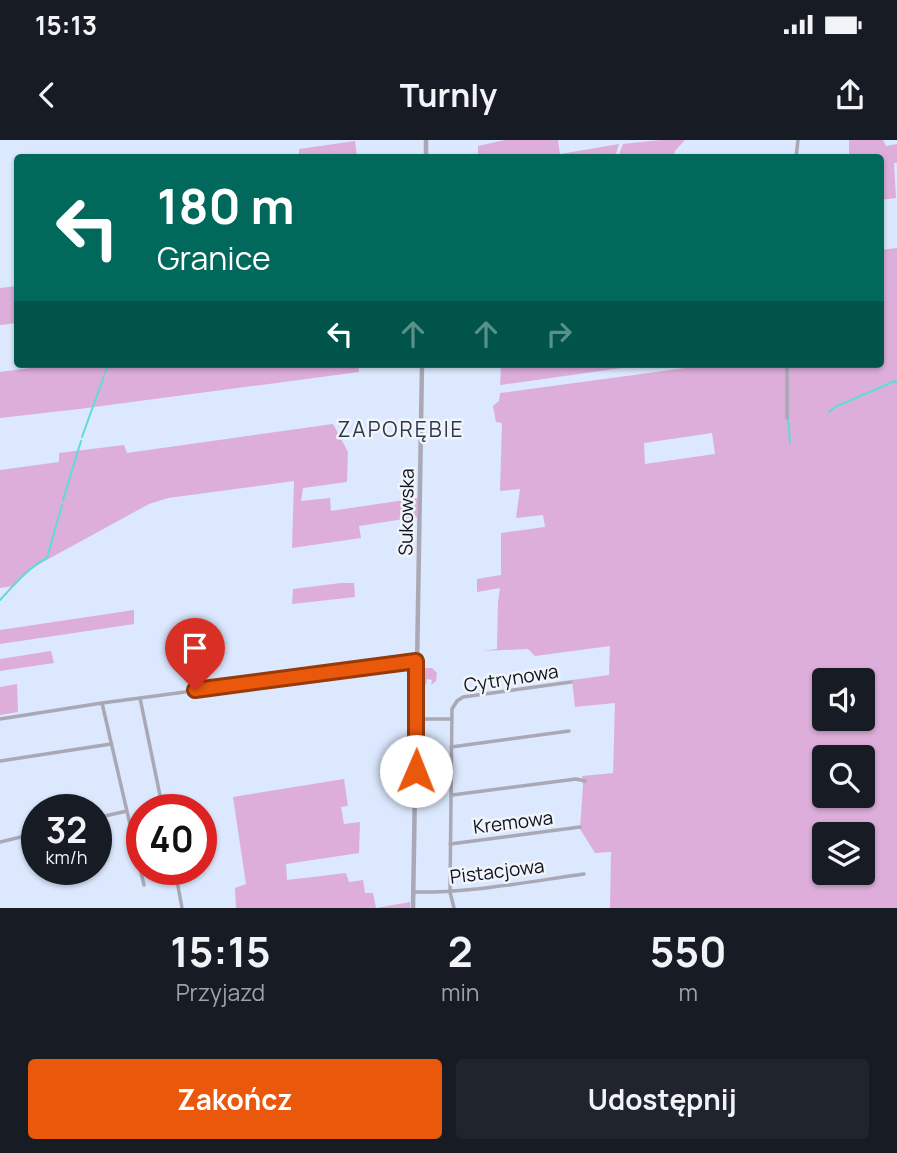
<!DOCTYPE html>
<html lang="pl">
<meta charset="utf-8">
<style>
body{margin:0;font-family:Manrope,sans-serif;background:#20242c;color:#f1f3f6;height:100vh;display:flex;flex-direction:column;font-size:26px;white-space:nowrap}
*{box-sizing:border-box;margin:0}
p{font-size:23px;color:#9ea1a6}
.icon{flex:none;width:38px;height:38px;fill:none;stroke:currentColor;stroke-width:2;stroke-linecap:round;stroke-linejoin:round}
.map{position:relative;height:768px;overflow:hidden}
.sheet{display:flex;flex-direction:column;background:#171b24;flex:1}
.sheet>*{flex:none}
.hud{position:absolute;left:14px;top:14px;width:870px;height:214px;border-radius:7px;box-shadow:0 2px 5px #0004;background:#00695c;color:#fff;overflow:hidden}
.buttons{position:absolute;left:812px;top:528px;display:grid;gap:14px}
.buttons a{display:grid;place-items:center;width:63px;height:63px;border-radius:7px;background:#171b24;box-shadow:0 2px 5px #0004;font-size:35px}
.speed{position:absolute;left:21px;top:654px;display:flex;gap:14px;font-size:35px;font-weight:700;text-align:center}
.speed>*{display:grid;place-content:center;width:91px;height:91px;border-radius:50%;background:#171b24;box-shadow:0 2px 5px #0004;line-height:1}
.speed small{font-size:18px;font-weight:400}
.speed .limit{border:10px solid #d22;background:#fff;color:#111}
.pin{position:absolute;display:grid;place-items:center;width:60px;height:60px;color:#fff;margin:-72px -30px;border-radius:50% 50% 50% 0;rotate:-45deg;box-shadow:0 0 7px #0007}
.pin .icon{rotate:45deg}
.me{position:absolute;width:77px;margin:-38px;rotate:1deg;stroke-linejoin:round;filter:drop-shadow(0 0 5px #0008)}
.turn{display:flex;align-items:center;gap:24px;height:147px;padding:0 28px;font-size:32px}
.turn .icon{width:91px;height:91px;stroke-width:2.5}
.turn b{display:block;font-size:49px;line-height:60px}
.lanes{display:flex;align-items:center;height:66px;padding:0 28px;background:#0003;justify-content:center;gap:35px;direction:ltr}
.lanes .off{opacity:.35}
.eta{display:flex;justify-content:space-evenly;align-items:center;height:119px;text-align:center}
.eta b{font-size:42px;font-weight:700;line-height:49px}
.button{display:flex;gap:14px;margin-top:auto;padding:14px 28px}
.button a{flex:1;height:80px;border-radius:7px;background:#ea580c;color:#fff;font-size:28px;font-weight:700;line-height:80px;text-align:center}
.button a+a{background:#20242c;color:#f1f3f6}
.status{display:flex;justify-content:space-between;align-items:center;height:49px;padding:0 35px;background:#171b24;direction:ltr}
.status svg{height:19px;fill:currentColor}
header{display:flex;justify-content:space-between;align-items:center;height:91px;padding:0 28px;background:#171b24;font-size:32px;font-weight:700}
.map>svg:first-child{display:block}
</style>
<div class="status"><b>15:13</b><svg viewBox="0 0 49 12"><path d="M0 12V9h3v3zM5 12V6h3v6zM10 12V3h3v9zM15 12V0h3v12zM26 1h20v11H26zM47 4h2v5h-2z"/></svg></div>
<header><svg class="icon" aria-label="back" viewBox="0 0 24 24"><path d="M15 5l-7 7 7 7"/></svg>Turnly<svg class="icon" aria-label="share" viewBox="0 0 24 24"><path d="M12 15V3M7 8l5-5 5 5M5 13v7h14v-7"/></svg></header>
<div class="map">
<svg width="897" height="768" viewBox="0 0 897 768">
<rect width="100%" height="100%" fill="#dbe8fd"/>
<path fill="#ddaeda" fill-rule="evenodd" d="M 505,0 L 558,0 L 560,14 L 619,4 L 615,17 L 478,17 L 478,6 Z
M 661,0 L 685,0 L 675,11 L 673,17 L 618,17 L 623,4 Z
M 849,0 L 883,0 L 886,6 L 897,4 L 897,23 L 894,23 L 896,58 L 880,60 L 880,18 L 849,17 Z
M 355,1 L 357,17 L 299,17 L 299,9 Z
M 897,108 L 897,768 L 610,768 L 611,712 L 595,713 L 580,689 L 583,645 L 582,636 L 613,633 L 615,563 L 575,567 L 572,540 L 609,535 L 610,506 L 535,516 L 528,509 L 483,511 L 497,509 L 498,462 L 500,448 L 477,452 L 477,439 L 501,435 L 501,393 L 545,387 L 543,375 L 516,378 L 520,349 L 500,351 L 502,283 L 496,282 L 493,266 L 499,261 L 500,253 L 715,224 L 880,224 L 880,110 ZM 712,293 L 715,314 L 645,324 L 644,303 ZM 824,541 L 863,541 L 863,579 L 824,579 ZM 824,618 L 863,618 L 863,656 L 824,656 ZM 824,695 L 863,695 L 863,733 L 824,733 Z
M 17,146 L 17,183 L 0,185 L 0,148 Z
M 61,224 L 358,224 L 359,232 L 79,269 L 0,278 L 0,232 Z
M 501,224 L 650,224 L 500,245 Z
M 333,284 L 348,312 L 347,342 L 303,348 L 301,361 L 330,358 L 331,371 L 418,358 L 417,377 L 359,386 L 361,398 L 292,408 L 294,341 L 168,358 L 149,364 L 32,428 L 14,446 L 0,448 L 0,330 L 59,322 L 59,313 L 124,305 L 127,313 Z
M 341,443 L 354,443 L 355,457 L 292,464 L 293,449 Z
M 134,470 L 134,484 L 0,504 L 0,490 Z
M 51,511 L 54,523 L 0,531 L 0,519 Z
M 425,528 L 432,528 L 437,533 L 436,541 L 431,545 L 432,540 L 427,539 L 426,545 L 420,539 L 420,533 Z
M 17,544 L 18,572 L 0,575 L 0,547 Z
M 344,639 L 348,666 L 341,667 L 344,684 L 360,682 L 359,713 L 286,724 L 287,740 L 346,733 L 349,742 L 363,740 L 365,753 L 373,753 L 376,768 L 410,762 L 410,768 L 236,768 L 235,748 L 246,744 L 233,657 Z"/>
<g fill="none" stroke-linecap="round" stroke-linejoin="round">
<path stroke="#5fdbd8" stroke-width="2" d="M 105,233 L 108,224
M 829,272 L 835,267 L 895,241 L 897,243
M 788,279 L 790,303
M 82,297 L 104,236
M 63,360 L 81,301
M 0,460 C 15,444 28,428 47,418 L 62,365"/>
<path stroke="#aaa8b4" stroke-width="3.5" d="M 796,18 L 798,0
M 787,278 L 787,224
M 140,558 L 102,563 L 144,745
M 0,579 L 102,563
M 417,579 L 451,579
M 451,607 L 569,591
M 0,621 L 111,604
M 452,655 L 576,639 L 585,641
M 163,670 L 140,558 L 417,521
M 96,678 L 127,671
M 0,702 L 37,693
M 450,704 L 580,687
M 175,730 L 182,768
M 413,752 C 471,753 527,742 584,734
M 454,768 L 450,752 L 452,569 L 457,561 L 463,557 L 571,542"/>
<path stroke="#aaa8b4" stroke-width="4.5" d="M 426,18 L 426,0
M 413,768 L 422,224"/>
</g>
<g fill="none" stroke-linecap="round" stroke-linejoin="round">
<defs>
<path id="route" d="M 195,550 L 416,521 L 416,631"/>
</defs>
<use href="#route" stroke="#983908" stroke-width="18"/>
<use href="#route" stroke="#ea580c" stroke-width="12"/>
</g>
<g text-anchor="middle" stroke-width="5" stroke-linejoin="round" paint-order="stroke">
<g font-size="19" fill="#0e131c" stroke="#f1f4fa">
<text transform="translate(406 372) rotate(-89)" y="7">Sukowska</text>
<text transform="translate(511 538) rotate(-9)" y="7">Cytrynowa</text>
<text transform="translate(513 682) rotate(-7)" y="7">Kremowa</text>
<text transform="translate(497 731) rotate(-7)" y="7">Pistacjowa</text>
</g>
<g font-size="21" letter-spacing="2" fill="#2b374b" stroke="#f1f4fa">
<text x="401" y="297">ZAPORĘBIE</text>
</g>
</g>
</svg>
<div class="buttons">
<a><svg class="icon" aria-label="sound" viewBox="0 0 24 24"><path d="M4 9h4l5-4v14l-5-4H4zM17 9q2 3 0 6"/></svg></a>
<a><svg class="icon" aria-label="search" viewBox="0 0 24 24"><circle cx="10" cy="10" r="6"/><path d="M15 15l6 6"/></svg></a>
<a><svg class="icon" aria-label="layers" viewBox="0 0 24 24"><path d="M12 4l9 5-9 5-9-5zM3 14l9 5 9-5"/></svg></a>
</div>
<div class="speed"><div>32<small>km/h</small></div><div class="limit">40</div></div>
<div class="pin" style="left:195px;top:550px;background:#d93025"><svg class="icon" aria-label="arrive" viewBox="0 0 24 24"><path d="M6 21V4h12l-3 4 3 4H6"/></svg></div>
<svg class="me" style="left:416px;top:631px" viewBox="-20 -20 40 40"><circle r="19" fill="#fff"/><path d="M0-13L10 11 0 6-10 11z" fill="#ea580c"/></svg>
<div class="hud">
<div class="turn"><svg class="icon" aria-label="left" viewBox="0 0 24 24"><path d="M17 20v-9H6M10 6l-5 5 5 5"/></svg><div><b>180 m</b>Granice</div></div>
<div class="lanes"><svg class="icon" aria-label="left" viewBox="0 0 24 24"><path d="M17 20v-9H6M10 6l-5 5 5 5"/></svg><svg class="icon off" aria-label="ahead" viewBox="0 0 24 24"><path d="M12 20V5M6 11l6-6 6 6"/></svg><svg class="icon off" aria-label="ahead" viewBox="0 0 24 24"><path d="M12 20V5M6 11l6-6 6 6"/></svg><svg class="icon off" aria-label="right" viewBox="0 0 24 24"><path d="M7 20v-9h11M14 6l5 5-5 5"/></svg></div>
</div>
</div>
<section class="sheet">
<div class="eta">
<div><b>15:15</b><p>Przyjazd</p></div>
<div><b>2</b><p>min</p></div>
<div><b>550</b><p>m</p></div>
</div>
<div class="button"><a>Zakończ</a><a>Udostępnij</a></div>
</section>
